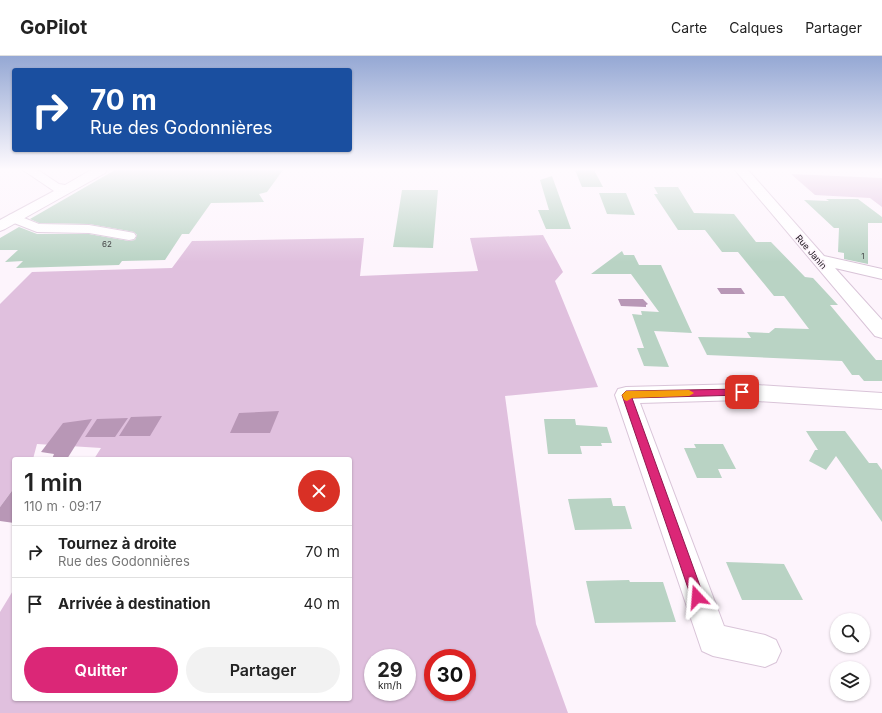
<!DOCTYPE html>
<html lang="fr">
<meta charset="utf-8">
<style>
body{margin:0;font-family:Inter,sans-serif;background:#f2f2f2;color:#222;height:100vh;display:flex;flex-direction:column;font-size:15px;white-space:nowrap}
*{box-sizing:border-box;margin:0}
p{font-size:13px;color:#767676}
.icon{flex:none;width:22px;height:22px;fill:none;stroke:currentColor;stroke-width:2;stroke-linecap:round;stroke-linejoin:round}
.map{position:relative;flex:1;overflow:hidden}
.side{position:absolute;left:12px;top:401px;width:340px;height:244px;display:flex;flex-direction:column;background:#fff;border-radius:4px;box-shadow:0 1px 3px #0004}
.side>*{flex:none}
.hud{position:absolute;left:12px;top:12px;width:340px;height:84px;border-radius:4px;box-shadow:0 1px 3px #0004;background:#1a4fa0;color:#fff;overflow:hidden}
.buttons{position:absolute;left:830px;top:557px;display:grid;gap:8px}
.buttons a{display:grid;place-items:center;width:40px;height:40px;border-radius:50%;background:#fff;box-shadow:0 1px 3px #0004;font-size:20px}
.speed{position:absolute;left:364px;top:593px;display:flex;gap:8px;font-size:20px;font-weight:700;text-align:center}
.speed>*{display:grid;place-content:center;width:52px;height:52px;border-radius:50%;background:#fff;box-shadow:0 1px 3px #0004;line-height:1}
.speed small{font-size:10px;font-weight:400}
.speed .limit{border:6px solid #d22;background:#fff;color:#111}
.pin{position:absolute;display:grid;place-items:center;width:34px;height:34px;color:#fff;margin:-17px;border-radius:8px;box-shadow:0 2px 6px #0006}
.me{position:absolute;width:44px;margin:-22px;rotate:341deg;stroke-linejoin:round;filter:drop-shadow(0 0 3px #0008)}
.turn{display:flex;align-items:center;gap:14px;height:84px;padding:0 12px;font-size:18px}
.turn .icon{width:52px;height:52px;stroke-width:2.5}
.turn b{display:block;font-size:28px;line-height:34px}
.round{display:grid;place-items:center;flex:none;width:42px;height:42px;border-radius:21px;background:#f2f2f2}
.overview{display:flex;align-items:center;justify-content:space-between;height:68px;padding:0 12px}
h1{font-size:24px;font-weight:600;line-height:30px}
.action{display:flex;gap:8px;margin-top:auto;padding:8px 12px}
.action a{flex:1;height:46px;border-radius:24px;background:#db2777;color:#fff;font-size:16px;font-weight:600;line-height:46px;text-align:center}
.action a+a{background:#f2f2f2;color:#222}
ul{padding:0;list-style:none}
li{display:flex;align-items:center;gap:12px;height:52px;padding:0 12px;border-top:1px solid #e0e0e0}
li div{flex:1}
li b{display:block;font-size:15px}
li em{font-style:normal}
header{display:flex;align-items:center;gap:24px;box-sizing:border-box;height:56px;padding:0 20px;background:#fff;border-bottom:1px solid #e0e0e0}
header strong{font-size:19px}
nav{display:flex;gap:22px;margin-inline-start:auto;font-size:14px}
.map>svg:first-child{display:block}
</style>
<header>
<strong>GoPilot</strong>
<nav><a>Carte</a><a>Calques</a><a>Partager</a></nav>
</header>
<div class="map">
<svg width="882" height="657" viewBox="0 0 882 657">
<rect width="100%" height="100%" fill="#fdf4fc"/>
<path fill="#e0c0de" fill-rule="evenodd" d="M 791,118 L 882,122 L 882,151 L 870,142 L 815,139 Z
M 543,179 L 563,216 L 555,225 L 598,331 L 505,340 L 536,568 L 568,657 L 0,657 L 0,556 L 14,533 L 14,643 L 350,643 L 350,403 L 94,403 L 101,392 L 37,388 L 33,403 L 14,403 L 14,432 L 0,451 L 0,248 L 32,216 L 172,212 L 192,185 L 364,182 L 360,220 L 478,215 L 470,182 ZM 373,602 L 407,602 L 407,636 L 373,636 ZM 433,602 L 467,602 L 467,636 L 433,636 Z"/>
<path fill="#b897b6" d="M 717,232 L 741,232 L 745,238 L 721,238 Z
M 618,243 L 643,243 L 648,248 L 646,249 L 646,251 L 621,250 Z
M 279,355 L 270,377 L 230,377 L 239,357 Z
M 162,360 L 150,380 L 119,380 L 131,361 Z
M 128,362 L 115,381 L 85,381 L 97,363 Z
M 92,363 L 67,403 L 52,403 L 54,398 L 41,396 L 63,367 Z
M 14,432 L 14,467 L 0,465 L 0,451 Z"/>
<path fill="#b9d3c4" d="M 115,114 L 283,114 L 267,136 L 259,138 L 264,146 L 211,147 L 189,178 L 182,178 L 165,204 L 122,205 L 119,209 L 16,212 L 23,205 L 5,206 L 18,194 L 0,194 L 0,182 L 19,171 L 37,178 L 89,178 L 129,185 L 135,184 L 137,179 L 134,176 L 129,175 L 89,168 L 39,167 L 30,163 Z
M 575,114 L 594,114 L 603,131 L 582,131 Z
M 552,120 L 571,173 L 546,173 L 538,154 L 549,154 L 540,124 Z
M 654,131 L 678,131 L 694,157 L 734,158 L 756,186 L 771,186 L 805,221 L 813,222 L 838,249 L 830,249 L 876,304 L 882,304 L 882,325 L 864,325 L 859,319 L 852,319 L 842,305 L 707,299 L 698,281 L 751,282 L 747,276 L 769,277 L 775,272 L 809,273 L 784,240 L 774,240 L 738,196 L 722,196 L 705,174 L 678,174 L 654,138 L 658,138 Z
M 402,134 L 438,134 L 433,192 L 393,191 Z
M 599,137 L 626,137 L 635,159 L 607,158 Z
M 826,143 L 858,143 L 882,161 L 882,167 L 868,167 L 868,208 L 844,203 L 844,197 L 838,196 L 839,172 L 834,172 L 804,144 L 829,145 Z
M 622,195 L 624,199 L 634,199 L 639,209 L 661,209 L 692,277 L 654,275 L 669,311 L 644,310 L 637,292 L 644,292 L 632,258 L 642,259 L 641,255 L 659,256 L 631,218 L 591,218 Z
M 544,363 L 575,363 L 576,369 L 607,371 L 612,387 L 601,387 L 602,390 L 580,390 L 582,398 L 548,398 Z
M 806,375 L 845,375 L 869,407 L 877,407 L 882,414 L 882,466 L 836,400 L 826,414 L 809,405 L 815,394 L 818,394 Z
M 694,388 L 723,388 L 736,413 L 718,413 L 722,422 L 697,422 L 684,392 L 696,392 Z
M 611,442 L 613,450 L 625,450 L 632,473 L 575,474 L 568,443 Z
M 726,506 L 784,508 L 803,544 L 742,544 Z
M 629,524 L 630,526 L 663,526 L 676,566 L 595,567 L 586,525 Z"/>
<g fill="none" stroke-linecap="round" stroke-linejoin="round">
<defs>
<path id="street" d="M 735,114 L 748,114 L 824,200 L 882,213 L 882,223 L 835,212 L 882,264 L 882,282 L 875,280 Z
M 14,158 L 39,168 L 89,169 L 129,176 L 134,177 L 136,180 L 134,183 L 129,184 L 89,177 L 37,176 L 9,165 L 7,162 L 9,159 Z
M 742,328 L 882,337 L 882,353 L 742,344 L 640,347 L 724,570 L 765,579 L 776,584 L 781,595 L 776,606 L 765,611 L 713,600 L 702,595 L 615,339 L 618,333 L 626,331 Z"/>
<path id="primary" d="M 23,114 L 38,114 L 59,128 L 65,129 L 91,114 L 107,114 L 105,117 L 5,173 L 0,175 L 0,164 L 54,135 Z"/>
</defs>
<use href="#street" stroke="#d9c4d8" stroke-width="2"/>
<use href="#primary" stroke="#d9c4d8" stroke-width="2"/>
<use href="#street" fill="#fff" fill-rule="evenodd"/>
<use href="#primary" fill="#fff" fill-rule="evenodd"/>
</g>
<linearGradient id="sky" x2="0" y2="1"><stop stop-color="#95a8d4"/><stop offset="0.55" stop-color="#fefafe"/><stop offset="1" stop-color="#fefafe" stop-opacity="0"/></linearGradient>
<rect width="882" height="206" fill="url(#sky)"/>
<path fill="#db2777" stroke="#8e194d" d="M 742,333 L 747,336 L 742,339 L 632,342 L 704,541 L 702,545 L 697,547 L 693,545 L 691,541 L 622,339 L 626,335 Z"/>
<path fill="#f59e0b" d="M 689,334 L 694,337 L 689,340 L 632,342 L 627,345 L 624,344 L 622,339 L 626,335 Z"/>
<g text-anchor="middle" stroke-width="3" stroke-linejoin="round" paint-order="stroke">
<g font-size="8" fill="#454648">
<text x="107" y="191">62</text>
<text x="863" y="203">1</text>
</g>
<g font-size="9" fill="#1e171e" stroke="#fdf4fc">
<text transform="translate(811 196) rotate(49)" y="3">Rue Janin</text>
</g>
</g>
</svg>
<div class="buttons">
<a><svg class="icon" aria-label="search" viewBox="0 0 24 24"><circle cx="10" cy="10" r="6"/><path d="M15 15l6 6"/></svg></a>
<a><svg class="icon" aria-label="layers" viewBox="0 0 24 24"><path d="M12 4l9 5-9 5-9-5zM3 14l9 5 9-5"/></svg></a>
</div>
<div class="speed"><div>29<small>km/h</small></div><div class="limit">30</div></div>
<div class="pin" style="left:742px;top:336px;background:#d93025"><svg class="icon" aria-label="arrive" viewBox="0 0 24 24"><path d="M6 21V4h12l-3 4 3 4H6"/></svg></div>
<svg class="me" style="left:697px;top:541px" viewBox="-20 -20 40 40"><path d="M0-17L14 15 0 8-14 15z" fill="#db2777" stroke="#fff" stroke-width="4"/></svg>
<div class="hud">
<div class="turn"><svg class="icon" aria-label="right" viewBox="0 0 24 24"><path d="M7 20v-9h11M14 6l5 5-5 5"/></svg><div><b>70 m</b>Rue des Godonnières</div></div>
</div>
<section class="side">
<div class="overview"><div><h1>1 min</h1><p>110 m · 09:17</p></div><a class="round" style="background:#d93025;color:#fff"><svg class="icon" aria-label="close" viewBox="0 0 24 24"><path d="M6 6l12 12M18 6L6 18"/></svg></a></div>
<ul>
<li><svg class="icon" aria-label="right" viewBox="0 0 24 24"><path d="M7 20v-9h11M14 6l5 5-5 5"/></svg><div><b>Tournez à droite</b><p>Rue des Godonnières</p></div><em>70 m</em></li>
<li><svg class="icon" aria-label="arrive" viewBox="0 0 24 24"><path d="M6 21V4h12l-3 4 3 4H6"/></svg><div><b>Arrivée à destination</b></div><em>40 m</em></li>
</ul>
<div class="action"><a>Quitter</a><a>Partager</a></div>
</section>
</div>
